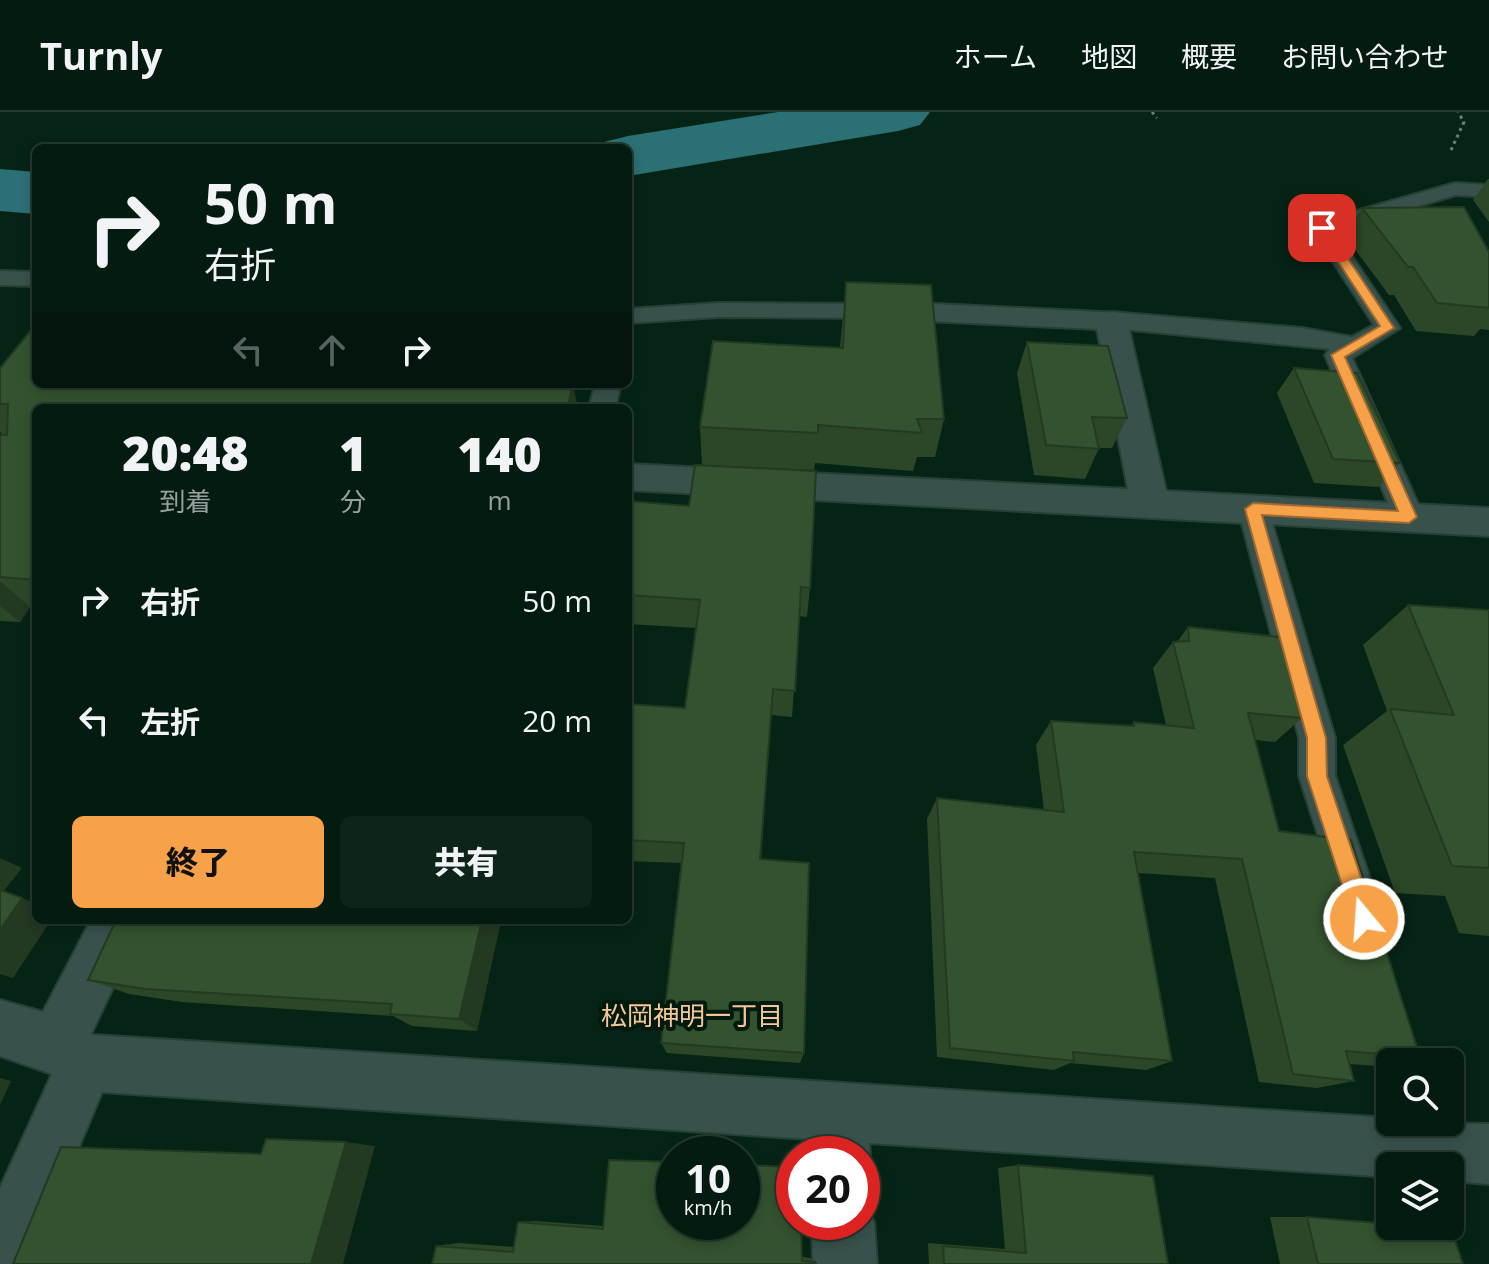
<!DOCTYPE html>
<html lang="ja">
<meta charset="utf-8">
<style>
body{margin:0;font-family:"Open Sans","Noto Sans JP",sans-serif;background:#0d2419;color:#f1f3f6;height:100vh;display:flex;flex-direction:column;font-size:30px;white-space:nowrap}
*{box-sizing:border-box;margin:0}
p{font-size:26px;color:#97a19f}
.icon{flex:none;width:44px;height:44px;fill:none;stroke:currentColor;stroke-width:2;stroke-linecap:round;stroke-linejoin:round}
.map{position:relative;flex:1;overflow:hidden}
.panel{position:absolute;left:32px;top:292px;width:600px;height:520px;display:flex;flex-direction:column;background:#041b10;border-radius:12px;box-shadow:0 4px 12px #0003,0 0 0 2px #253930}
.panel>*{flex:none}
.banner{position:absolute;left:32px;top:32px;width:600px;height:244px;border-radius:12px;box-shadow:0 4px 12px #0003,0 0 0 2px #253930;background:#041b10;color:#f1f3f6;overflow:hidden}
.controls{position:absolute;left:1376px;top:936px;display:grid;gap:16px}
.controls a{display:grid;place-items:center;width:88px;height:88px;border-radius:12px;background:#041b10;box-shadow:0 4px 12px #0003,0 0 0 2px #253930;font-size:40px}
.speed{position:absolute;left:656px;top:1024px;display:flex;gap:16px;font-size:40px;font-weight:700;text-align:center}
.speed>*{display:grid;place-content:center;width:104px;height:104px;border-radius:50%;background:#041b10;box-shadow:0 4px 12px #0003,0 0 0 2px #253930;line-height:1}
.speed small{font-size:20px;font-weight:400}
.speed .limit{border:12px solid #d22;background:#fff;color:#111}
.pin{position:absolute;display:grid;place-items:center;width:68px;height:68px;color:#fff;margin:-34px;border-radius:16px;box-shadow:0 4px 12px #0006}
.me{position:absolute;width:88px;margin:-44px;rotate:342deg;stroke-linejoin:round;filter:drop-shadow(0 0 6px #0008)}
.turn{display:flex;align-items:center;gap:28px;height:168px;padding:0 40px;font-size:36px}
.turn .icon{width:104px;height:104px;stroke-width:2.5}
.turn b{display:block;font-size:56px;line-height:68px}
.lanes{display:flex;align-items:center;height:76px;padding:0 40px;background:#0003;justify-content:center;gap:40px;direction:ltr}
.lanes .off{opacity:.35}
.eta{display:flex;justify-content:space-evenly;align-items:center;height:136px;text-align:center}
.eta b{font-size:48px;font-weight:800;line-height:56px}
.button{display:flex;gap:16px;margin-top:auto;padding:16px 40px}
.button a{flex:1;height:92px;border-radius:12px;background:#f7a248;color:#111;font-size:32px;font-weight:800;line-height:92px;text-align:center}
.button a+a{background:#0d2419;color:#f1f3f6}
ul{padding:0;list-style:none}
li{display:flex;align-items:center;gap:24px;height:120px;padding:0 40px}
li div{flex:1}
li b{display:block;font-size:30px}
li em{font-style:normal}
header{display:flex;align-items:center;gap:48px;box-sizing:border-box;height:112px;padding:0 40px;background:#041b10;border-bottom:2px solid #253930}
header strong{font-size:38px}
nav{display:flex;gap:44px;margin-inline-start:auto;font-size:28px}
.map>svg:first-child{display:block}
</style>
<header>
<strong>Turnly</strong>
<nav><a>ホーム</a><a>地図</a><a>概要</a><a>お問い合わせ</a></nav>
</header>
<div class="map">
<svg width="1489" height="1152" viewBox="0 0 1489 1152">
<rect width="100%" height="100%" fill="#062416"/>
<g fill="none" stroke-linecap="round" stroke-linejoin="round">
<path fill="#2b7074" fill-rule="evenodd" d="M 778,0 L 930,0 L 920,13 L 898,19 L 628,64 L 628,36 L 600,36 L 604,30 L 628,24 Z
M 0,57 L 36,60 L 36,102 L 0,99 Z"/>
<defs>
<path id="service" d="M 1455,71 L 1489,73 L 1489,85 L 1456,83 L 1335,119 L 1400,216 L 1352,246 L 1424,405 L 1419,413 L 1409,416 L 1399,413 L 1394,405 L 1325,243 L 1330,237 L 1111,216 L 1099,208 L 1111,200 L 1302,216 L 1352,225 L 1374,213 L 1311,116 L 1314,111 Z
M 0,159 L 36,160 L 36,174 L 0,173 Z
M 719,191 L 871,192 L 883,199 L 871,206 L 719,205 L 628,211 L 628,197 Z
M 595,272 L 621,272 L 615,296 L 589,296 Z
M 1253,386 L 1263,389 L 1268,397 L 1335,626 L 1335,664 L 1371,770 L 1366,783 L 1352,789 L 1338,783 L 1333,770 L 1299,664 L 1299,626 L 1238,397 L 1243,389 Z"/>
<path id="minor" d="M 874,189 L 1122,201 L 1127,208 L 1166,379 L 1489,396 L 1489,424 L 628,378 L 628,352 L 1128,377 L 1097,217 L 863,206 L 858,199 L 863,192 Z
M 91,808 L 145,808 L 91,922 L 94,923 L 1390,1006 L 1390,1010 L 1489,1012 L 1489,1072 L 1450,1069 L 1450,1054 L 1390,1054 L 1390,1065 L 869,1031 L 870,1042 L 862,1061 L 862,1042 L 810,1042 L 809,1027 L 102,980 L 30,1152 L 0,1152 L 0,1076 L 52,962 L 0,944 L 0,888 L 43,900 Z
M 862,1087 L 874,1110 L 877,1152 L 813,1152 L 812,1110 L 862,1110 Z"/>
</defs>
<use href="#service" stroke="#254134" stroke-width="4"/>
<use href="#minor" stroke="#254134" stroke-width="4"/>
<path stroke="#6a8276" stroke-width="3" stroke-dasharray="3 4" stroke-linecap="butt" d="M 1152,0 L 1157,6
M 1451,38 L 1464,10 L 1458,0"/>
<use href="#service" fill="#38514c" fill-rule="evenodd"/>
<use href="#minor" fill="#38514c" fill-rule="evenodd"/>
</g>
<path fill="#2c4728" d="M 1488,67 L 1489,67 L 1489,110 L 1473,88 Z
M 1362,96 L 1489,140 L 1489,218 L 1480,217 L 1474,224 L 1416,219 L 1394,183 L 1389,183 L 1345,124 Z
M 846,170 L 944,307 L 935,345 L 917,345 L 913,359 L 815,351 L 814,358 L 702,353 L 700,315 L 840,236 Z
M 1027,230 L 1127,306 L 1112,336 L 1099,336 L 1085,367 L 1034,363 L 1017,261 Z
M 0,256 L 36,296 L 36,495 L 30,495 L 20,510 L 0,509 L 0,323 L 3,323 L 0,320 Z
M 1294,256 L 1400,351 L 1378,375 L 1314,371 L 1277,281 Z
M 628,389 L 810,476 L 807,505 L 799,504 L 792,605 L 771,603 L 761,747 L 804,941 L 800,951 L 667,941 L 661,931 L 681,751 L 628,749 L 628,592 L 685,596 L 696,516 L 628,512 Z
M 1408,493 L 1489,498 L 1489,824 L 1459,821 L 1445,784 L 1395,781 L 1343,633 L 1387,599 L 1363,533 Z
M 1188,515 L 1302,606 L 1275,630 L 1255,628 L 1279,719 L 1420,945 L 1397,950 L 1390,950 L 1390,952 L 1379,954 L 1349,952 L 1354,969 L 1317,976 L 1259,970 L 1215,766 L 1138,761 L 1172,949 L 1146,958 L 1070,951 L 1054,958 L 937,945 L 927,707 L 937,686 L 1044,698 L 1036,633 L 1051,609 L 1130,614 L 1134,610 L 1166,613 L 1153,556 L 1173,530 L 1177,530 Z
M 116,808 L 501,808 L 477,919 L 412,914 L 393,904 L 182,890 L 129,882 L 88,868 Z
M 1018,1053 L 1168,1152 L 929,1152 L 928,1131 L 1005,1137 L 998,1056 Z
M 1270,1105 L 1307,1105 L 1463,1152 L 1280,1152 Z
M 535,1109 L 603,1114 L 810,1146 L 815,1150 L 432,1152 L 436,1134 L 459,1131 L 514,1135 L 518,1110 Z"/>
<path fill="#243921" d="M 573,273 L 578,296 L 567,296 Z
M 0,469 L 30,495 L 20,510 L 0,494 Z
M 0,746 L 22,756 L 2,781 L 0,780 Z
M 22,786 L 36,792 L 36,808 L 51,808 L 13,866 L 0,862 L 0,818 Z
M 482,808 L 501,808 L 477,919 L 459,907 Z
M 0,966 L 11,969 L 0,993 Z
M 346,1030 L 375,1034 L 343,1152 L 311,1152 Z"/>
<path fill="#33522f" stroke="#243921" stroke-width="2" d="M 1464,95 L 1489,140 L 1489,196 L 1437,191 L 1413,155 L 1408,155 L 1362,96 Z
M 846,170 L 931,173 L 944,307 L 917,307 L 922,321 L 818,313 L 818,321 L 700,315 L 713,229 L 843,236 Z
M 36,212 L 36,272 L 573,273 L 567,296 L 36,296 L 36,468 L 0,465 L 0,323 L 7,323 L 8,292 L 0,292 L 0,256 Z
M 1027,230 L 1108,234 L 1127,306 L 1092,305 L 1099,337 L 1046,333 Z
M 1294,256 L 1357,261 L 1400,351 L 1333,347 Z
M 695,353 L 816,359 L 810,476 L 801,475 L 795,579 L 773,577 L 760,747 L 809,751 L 804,941 L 661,931 L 684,731 L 628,728 L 628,592 L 685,596 L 700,488 L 628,483 L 628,389 L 689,394 Z
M 1408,493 L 1489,498 L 1489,756 L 1452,754 L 1390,597 L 1454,603 Z
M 1188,515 L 1280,525 L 1302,606 L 1248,601 L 1279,719 L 1351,728 L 1420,945 L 1346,939 L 1354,969 L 1293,962 L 1242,747 L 1134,740 L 1172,949 L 1073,940 L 1074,949 L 950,936 L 937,686 L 1064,700 L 1051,609 L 1134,614 L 1134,610 L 1194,616 L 1173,530 L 1189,529 Z
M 0,778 L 22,786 L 0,818 Z
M 116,808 L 482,808 L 459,907 L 390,902 L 392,892 L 145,877 L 88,868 Z
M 266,1027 L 346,1030 L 311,1152 L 13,1152 L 61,1035 L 261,1042 Z
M 609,1048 L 674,1050 L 674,1110 L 742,1110 L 742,1053 L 794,1055 L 794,1110 L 801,1110 L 802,1149 L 815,1150 L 816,1152 L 432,1152 L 436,1134 L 513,1140 L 518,1110 L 603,1117 Z
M 1018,1053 L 1153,1064 L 1168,1152 L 944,1152 L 943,1134 L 1026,1141 Z
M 1307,1105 L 1390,1112 L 1390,1114 L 1418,1114 L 1451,1116 L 1463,1152 L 1318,1152 Z"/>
<path fill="#f7a248" stroke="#a1692f" stroke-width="2" d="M 1318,113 L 1326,113 L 1394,216 L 1345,245 L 1417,405 L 1409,411 L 1262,403 L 1326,626 L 1327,664 L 1375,807 L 1372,814 L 1364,817 L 1356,814 L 1353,807 L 1307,664 L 1307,626 L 1245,397 L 1253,391 L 1398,399 L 1331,243 L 1380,214 L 1316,116 Z"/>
<g text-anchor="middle" stroke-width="8" stroke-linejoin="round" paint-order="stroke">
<g font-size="26" fill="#f7c79b" stroke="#001a0d">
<text x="692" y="913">松岡神明一丁目</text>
</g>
</g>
</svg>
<div class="controls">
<a><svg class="icon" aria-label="search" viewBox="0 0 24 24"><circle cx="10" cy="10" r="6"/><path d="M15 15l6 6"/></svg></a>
<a><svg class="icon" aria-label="layers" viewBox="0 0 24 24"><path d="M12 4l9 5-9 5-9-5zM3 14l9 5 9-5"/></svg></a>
</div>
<div class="speed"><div>10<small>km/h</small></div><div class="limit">20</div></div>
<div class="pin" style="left:1322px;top:116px;background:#d93025"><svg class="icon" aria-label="arrive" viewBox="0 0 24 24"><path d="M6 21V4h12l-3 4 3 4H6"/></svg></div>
<svg class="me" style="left:1364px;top:807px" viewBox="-20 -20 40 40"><circle r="17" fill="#f7a248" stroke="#fff" stroke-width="3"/><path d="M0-11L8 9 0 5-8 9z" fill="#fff"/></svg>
<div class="banner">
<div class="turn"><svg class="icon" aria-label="right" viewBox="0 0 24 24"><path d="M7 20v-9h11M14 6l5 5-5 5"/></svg><div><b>50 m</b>右折</div></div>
<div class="lanes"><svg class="icon off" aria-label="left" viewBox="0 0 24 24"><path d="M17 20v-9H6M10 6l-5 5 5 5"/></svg><svg class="icon off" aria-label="ahead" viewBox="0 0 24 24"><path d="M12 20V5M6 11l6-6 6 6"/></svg><svg class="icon" aria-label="right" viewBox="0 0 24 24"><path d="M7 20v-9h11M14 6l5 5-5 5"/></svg></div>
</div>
<section class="panel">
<div class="eta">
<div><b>20:48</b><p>到着</p></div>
<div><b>1</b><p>分</p></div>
<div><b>140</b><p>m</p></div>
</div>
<ul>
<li><svg class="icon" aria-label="right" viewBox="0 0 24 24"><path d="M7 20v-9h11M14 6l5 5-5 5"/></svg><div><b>右折</b></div><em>50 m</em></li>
<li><svg class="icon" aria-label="left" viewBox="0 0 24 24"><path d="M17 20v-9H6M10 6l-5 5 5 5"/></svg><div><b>左折</b></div><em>20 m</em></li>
</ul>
<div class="button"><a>終了</a><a>共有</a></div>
</section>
</div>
